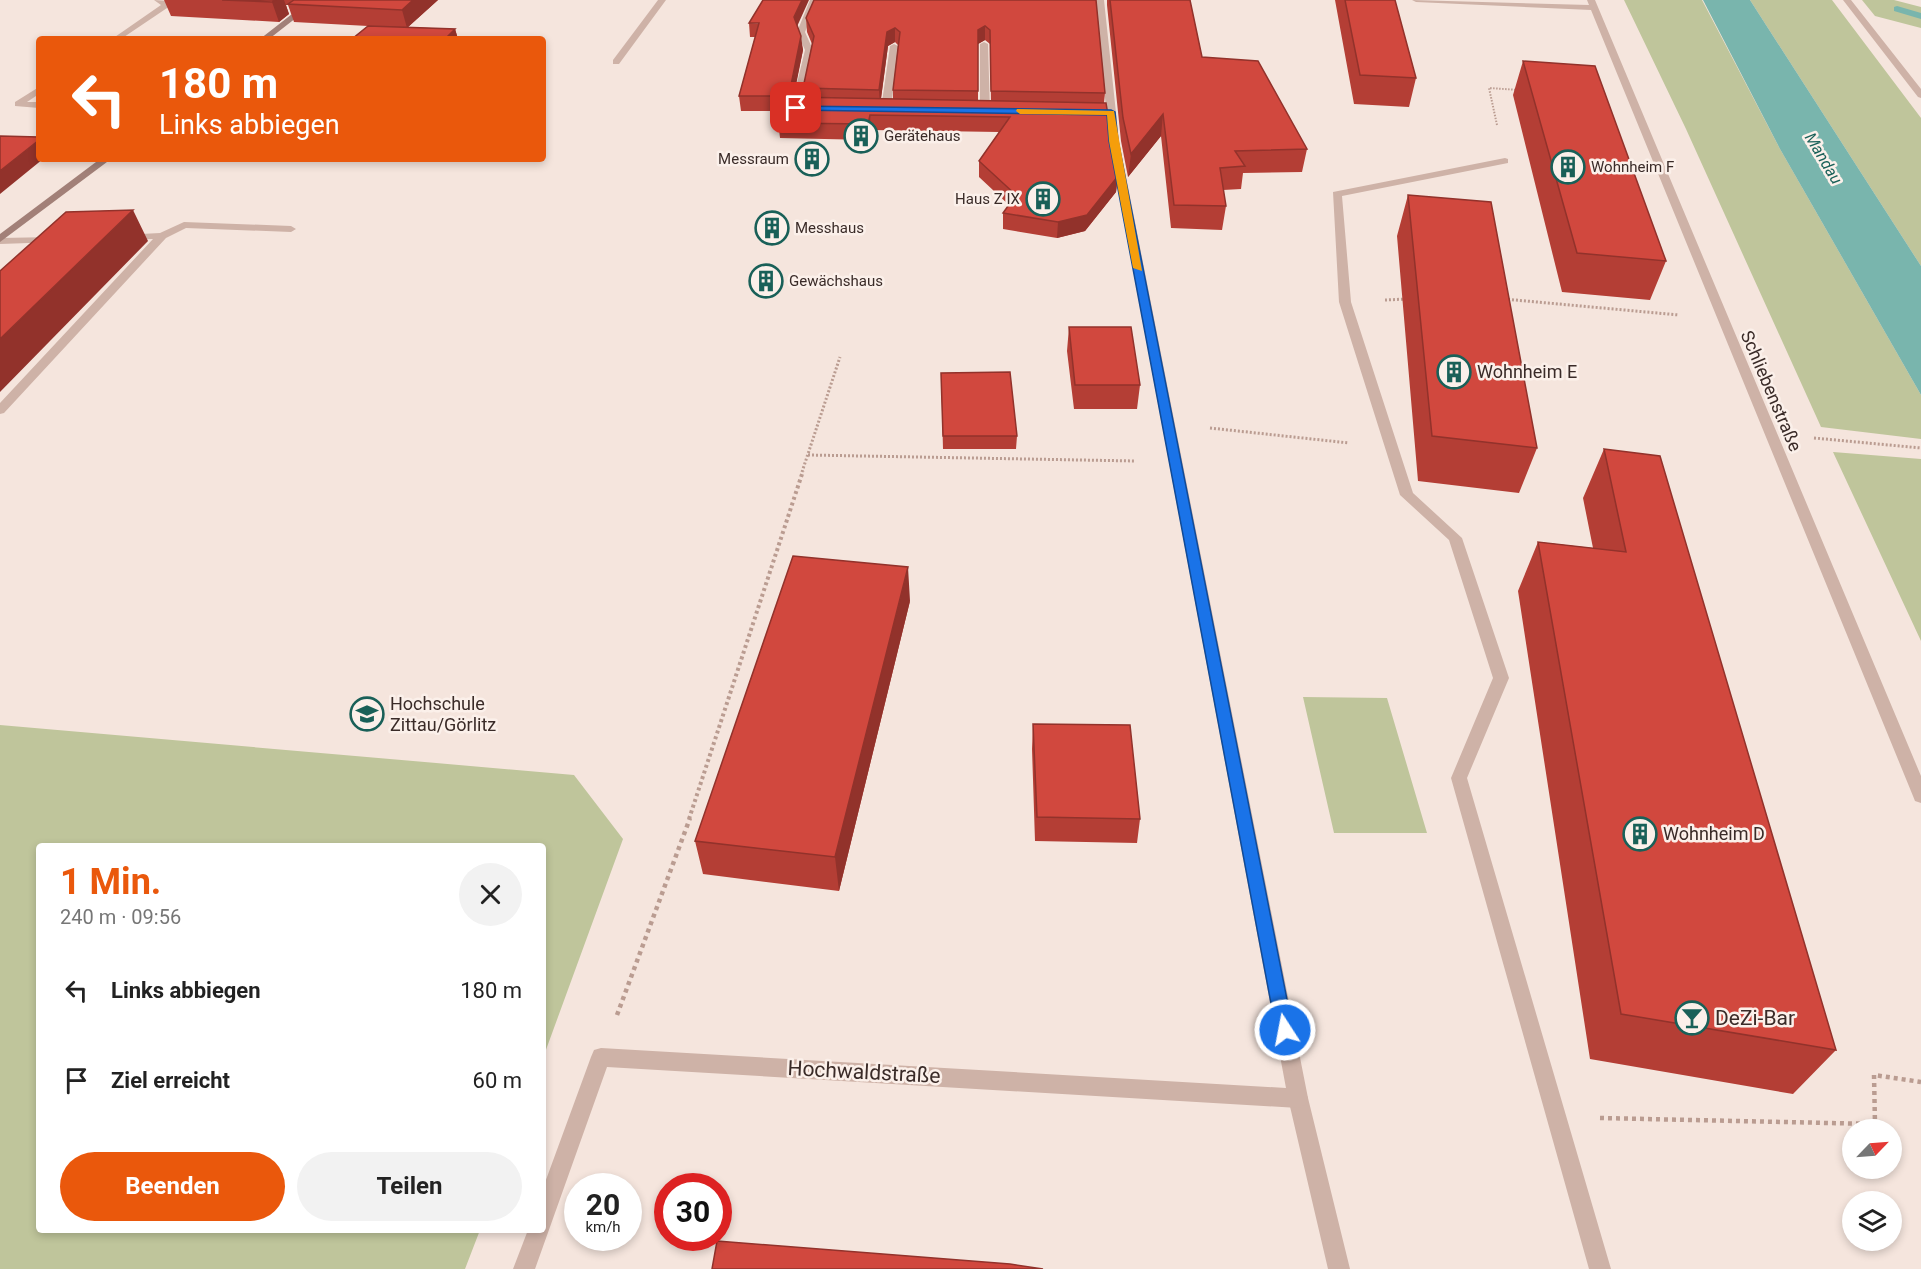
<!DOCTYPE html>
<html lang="de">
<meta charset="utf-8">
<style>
body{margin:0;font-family:Roboto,sans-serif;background:#f2f2f2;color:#222;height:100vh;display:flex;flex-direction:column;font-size:22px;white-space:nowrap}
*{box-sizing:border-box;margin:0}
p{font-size:20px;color:#767676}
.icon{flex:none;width:33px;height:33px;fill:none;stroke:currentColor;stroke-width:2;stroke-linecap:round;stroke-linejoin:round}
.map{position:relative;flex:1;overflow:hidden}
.side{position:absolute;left:36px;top:843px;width:510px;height:390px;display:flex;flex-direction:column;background:#fff;border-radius:6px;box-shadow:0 3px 9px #0003}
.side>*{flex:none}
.hud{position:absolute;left:36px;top:36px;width:510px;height:126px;border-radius:6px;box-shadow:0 3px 9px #0003;background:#ea580c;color:#fff;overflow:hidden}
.needle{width:39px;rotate:65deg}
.tools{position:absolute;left:1842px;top:1119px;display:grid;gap:12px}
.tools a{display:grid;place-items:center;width:60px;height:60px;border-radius:50%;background:#fff;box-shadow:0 3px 9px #0003;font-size:30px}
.speed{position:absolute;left:564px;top:1173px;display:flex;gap:12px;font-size:30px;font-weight:700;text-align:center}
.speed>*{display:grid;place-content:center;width:78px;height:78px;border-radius:50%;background:#fff;box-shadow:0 3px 9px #0003;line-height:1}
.speed small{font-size:15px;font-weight:400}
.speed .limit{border:9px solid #d22;background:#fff;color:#111}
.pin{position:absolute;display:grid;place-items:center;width:51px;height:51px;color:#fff;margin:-26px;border-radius:12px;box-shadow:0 3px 9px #0006}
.me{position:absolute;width:66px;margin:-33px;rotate:349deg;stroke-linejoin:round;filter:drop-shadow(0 0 4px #0008)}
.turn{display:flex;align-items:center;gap:21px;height:126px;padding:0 24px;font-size:27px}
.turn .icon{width:78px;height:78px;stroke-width:2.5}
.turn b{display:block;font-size:42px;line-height:51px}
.round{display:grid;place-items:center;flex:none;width:63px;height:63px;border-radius:32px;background:#f2f2f2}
.summary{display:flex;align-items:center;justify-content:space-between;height:102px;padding:0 24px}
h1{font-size:36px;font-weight:700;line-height:45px;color:#ea580c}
.action{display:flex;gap:12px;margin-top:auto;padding:12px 24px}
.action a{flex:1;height:69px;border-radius:36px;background:#ea580c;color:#fff;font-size:24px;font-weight:700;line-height:69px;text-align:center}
.action a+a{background:#f2f2f2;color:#222}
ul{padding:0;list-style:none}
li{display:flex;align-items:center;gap:18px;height:90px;padding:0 24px}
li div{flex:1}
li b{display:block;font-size:22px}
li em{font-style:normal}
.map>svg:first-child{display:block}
</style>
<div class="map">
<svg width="1921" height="1269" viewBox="0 0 1921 1269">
<rect width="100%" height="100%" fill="#f5e5dd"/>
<path fill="#bfc59b" d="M 1624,0 L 1702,0 L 1780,149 L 1921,395 L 1921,439 L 1821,427 L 1686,129 Z
M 1750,0 L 1832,0 L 1921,118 L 1921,266 Z
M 1862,0 L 1894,0 L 1921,7 L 1921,28 L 1875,16 Z
M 1833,452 L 1921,459 L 1921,641 Z
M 1303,697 L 1387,698 L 1427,833 L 1334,833 Z
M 0,725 L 574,775 L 623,839 L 543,1058 L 543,846 L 39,846 L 39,1230 L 480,1230 L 465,1269 L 0,1269 Z"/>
<path fill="#79b5ad" d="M 1703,0 L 1750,0 L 1921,266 L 1921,395 L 1780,149 Z"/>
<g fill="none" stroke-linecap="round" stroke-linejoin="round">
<path fill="#79b5ad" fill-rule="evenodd" d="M 1897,6 L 1921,13 L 1921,19 L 1894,11 L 1894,7 Z"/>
<path stroke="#ba9c91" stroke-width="2" stroke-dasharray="1.5 1.5" stroke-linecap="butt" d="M 1497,125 L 1489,88 L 1519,90"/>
<path stroke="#ba9c91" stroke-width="3" stroke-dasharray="2 2" stroke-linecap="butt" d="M 1504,299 L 1679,315
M 1385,300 L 1407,299
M 1210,428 L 1349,443
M 1814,438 L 1921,448
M 808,455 L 1135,461
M 802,472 L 840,357"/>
<path stroke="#ba9c91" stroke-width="4" stroke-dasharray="3 3" stroke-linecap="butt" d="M 689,819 L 803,471"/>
<path stroke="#ba9c91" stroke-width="4.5" stroke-dasharray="4 4" stroke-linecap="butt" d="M 617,1015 L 690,818
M 1600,1118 L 1875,1124 L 1874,1075 L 1921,1082"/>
<path fill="#ceb2a7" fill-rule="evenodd" d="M 154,0 L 185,2 L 189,4 L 185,6 L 170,6 L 121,39 L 112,39 L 161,5 Z
M 658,0 L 666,0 L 619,64 L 613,64 L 613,60 Z
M 810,0 L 818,0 L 805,32 L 813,50 L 801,105 L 811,108 C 806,112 796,112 791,108 L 805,50 L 797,32 Z
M 984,42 L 988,44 L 990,111 L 985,114 L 980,111 L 980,44 Z
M 894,44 L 898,46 L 891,109 L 886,112 L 881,109 L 890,46 Z
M 39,87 L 39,94 L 27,102 L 39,102 L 39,108 L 15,106 L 15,102 Z
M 1505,158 L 1508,159 L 1508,163 L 1342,196 L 1351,302 L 1413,493 L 1462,538 L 1509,678 L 1467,778 L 1611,1269 L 1589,1269 L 1451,778 L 1493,678 L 1449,540 L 1400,495 L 1339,302 L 1333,192 Z
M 184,222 L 291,226 L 296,229 L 291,232 L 186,228 L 166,238 L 4,413 L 0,414 L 0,403 L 153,239 L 126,240 L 121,237 L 122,235 L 160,233 Z
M 54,237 L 58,238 L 58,242 L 0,244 L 0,238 Z
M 1298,1088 L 1305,1091 L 1308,1098 L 1350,1269 L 1328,1269 L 1288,1098 L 1291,1091 Z"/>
<path fill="#ceb2a7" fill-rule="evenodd" d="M 1096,0 L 1104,0 L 1119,141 L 1308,1098 L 1305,1105 L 1298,1108 L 607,1067 L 535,1269 L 513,1269 L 528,1230 L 543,1230 L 543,1188 L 591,1057 L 594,1050 L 601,1048 L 1286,1088 L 1109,141 Z
M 1412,0 L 1589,5 L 1587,0 L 1595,0 L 1921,776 L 1921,803 L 1915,801 L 1913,796 L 1591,10 L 1416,2 Z
M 1843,0 L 1851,0 L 1921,89 L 1921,98 L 1918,97 Z"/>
<path fill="#a28078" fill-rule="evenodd" d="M 310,0 L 319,0 L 269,39 L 260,39 Z
M 100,159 L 111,159 L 0,242 L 0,234 Z"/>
</g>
<path fill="#b43e35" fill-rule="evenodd" d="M 164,0 L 438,0 L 408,27 L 455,29 L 458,39 L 352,39 L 368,26 L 294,22 L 288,5 L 286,5 L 289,14 L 279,22 L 171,16 Z
M 1096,0 L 1105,93 L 1104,103 L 1118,176 L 1116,192 L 1085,231 L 1057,238 L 1003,229 L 1003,213 L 1009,205 L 979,177 L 979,161 L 999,132 L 871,130 L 869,140 L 780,138 L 779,129 L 774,129 L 773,111 L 741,111 L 739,96 L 755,37 L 750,37 L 749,23 L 797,26 L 803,50 L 793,97 L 803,98 L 803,88 L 812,44 L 807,32 L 806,18 ZM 985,40 L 990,44 L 991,101 L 978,101 L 978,44 ZM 895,42 L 898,45 L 893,90 L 893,99 L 881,99 L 888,46 Z
M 1107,0 L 1190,0 L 1202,57 L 1307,149 L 1302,172 L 1243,173 L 1241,189 L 1223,190 L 1226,206 L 1222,230 L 1171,228 L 1161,136 L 1128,177 L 1121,141 L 1107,5 Z
M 1335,0 L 1395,0 L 1416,78 L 1409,107 L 1354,104 Z
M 1523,61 L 1666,261 L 1650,300 L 1562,292 L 1513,95 Z
M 1408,195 L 1537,448 L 1519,493 L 1418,481 L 1397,236 Z
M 1069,327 L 1140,385 L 1137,409 L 1074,409 L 1067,351 Z
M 941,373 L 1017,436 L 1016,449 L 943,449 Z
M 1604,449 L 1836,1050 L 1793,1094 L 1590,1059 L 1518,591 L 1538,542 L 1593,548 L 1583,498 Z
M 910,601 L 839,891 L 703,874 L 695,841 Z
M 1033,724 L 1140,819 L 1137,843 L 1035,841 L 1032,749 Z"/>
<path fill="#92322b" d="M 275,0 L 284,0 L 289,14 L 279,22 L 272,2 Z
M 413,0 L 438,0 L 407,28 L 402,10 Z
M 802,0 L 809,0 L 795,31 L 794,17 Z
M 985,26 L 985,40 L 978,44 L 978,30 Z
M 895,28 L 895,42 L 888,46 L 880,105 L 879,90 L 887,32 Z
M 455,29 L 458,39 L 445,39 Z
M 801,36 L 803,50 L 791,110 L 789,95 Z
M 1163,114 L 1161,136 L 1128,177 L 1131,154 Z
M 870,115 L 871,130 L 869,140 L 868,124 Z
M 39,140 L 39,159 L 43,159 L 0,194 L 0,171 Z
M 1118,176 L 1116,192 L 1085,231 L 1057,238 L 1058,222 Z
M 133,210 L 148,241 L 0,392 L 0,339 Z
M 908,567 L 910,601 L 839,891 L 835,857 Z"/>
<path fill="#d1483e" stroke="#92322b" stroke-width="1.5" d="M 222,0 L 275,0 L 272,2 Z
M 294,0 L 413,0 L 402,10 L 288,4 Z
M 763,0 L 802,0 L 794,17 L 801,36 L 789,95 L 792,97 L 1106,103 L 1118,176 L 1087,215 L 1058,222 L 1003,213 L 1016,195 L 979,161 L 1010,117 L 870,115 L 868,124 L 778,123 L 781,114 L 772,114 L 776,96 L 739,96 L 759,23 L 749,23 Z
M 814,0 L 1096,0 L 1105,93 L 991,91 L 990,30 L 985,26 L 978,30 L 978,91 L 893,90 L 900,32 L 895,28 L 887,32 L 879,90 L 803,88 L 814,36 L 806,18 Z
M 1110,0 L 1190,0 L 1202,57 L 1258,61 L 1307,149 L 1235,151 L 1245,166 L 1220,168 L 1226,206 L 1174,205 L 1163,114 L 1131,154 L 1123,118 Z
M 1345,0 L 1395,0 L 1416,78 L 1360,75 Z
M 368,26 L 455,29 L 445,39 L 352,39 Z
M 1523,61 L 1595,66 L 1666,261 L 1577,253 Z
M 0,136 L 39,137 L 39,140 L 0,171 Z
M 1408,195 L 1491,202 L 1537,448 L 1432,436 Z
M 133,210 L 0,339 L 0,271 L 66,212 Z
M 1069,327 L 1131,327 L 1140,385 L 1075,385 Z
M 1010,372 L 1017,436 L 943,436 L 941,373 Z
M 1604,449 L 1660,456 L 1836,1050 L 1621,1014 L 1538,542 L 1626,552 Z
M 793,556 L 908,567 L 835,857 L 695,841 Z
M 1033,724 L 1130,725 L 1140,819 L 1037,817 Z
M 717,1241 L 1010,1264 L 1043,1269 L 712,1269 Z"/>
<path fill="#1a73e8" stroke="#114b97" stroke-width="1.5" d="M 793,106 L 1111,110 L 1115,112 L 1118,141 L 1293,1030 L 1291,1036 L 1285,1038 L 1278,1036 L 1276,1030 L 1109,141 L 1107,115 L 796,110 L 793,109 Z"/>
<path fill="#f59e0b" d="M 1017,109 L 1114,111 L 1142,271 L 1133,268 L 1109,141 L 1107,115 L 1020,114 L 1016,111 Z"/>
<defs>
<symbol id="building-ring" viewBox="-11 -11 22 22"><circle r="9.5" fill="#fbf0ea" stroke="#196058" stroke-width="1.5"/><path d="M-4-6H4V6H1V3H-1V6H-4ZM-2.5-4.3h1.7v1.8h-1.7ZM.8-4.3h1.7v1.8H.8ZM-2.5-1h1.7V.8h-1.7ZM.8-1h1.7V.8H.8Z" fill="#196058"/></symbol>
<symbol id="university-ring" viewBox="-11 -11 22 22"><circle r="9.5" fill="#fbf0ea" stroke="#196058" stroke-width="1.5"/><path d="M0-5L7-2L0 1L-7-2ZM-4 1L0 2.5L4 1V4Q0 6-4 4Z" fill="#196058"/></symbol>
<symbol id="bar-ring" viewBox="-11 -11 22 22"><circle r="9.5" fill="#fbf0ea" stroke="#196058" stroke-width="1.5"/><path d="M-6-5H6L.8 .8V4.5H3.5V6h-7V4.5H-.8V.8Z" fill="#196058"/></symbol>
</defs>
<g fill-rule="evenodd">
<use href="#building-ring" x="842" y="117" width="38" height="38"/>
<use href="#building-ring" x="793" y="140" width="38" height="38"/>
<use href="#building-ring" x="1549" y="148" width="38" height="38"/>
<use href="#building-ring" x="1024" y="180" width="38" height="38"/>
<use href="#building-ring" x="753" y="209" width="38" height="38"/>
<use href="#building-ring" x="747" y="262" width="38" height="38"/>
<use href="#building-ring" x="1435" y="353" width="38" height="38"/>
<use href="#university-ring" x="348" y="695" width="38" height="38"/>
<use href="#building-ring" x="1621" y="815" width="38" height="38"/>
<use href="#bar-ring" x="1673" y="999" width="38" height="38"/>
</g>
<g text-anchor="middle" stroke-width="5" stroke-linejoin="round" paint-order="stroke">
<g font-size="15" fill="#3a2b28" stroke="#fbf0ea" text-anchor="start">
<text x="884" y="141">Gerätehaus</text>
<text x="789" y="164" text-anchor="end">Messraum</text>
<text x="1591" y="172">Wohnheim F</text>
<text x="1020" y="204" text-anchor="end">Haus Z IX</text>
<text x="795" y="233">Messhaus</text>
<text x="789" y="286">Gewächshaus</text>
</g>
<g font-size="16" font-style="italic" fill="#196058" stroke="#fbf0ea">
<text transform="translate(1824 158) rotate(59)" y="6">Mandau</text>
</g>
<g font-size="18" fill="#3a2b28" stroke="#fbf0ea" text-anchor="start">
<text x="1477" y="378">Wohnheim E</text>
<text x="390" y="710">Hochschule<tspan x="390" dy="21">Zittau/Görlitz</tspan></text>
<text x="1663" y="840">Wohnheim D</text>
</g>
<g font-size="18" fill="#3a2b28" stroke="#fbf0ea">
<text transform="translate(1771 391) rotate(67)" y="6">Schliebenstraße</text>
</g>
<g font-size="21" fill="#3a2b28" stroke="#fbf0ea" text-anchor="start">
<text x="1715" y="1025">DeZi-Bar</text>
</g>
<g font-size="21" fill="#3a2b28" stroke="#fbf0ea">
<text transform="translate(864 1072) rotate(3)" y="7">Hochwaldstraße</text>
</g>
</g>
</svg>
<div class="tools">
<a><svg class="needle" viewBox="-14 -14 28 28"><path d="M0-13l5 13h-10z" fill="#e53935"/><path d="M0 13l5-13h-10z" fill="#767676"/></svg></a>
<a><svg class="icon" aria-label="layers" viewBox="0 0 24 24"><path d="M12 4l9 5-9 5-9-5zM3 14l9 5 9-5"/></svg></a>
</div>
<div class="speed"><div>20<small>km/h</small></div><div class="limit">30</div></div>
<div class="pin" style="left:796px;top:108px;background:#d93025"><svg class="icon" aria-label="arrive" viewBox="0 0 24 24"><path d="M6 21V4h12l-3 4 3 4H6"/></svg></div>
<svg class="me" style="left:1285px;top:1030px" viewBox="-20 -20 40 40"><circle r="17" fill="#1a73e8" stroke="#fff" stroke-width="3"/><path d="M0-11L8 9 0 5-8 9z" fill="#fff"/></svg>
<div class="hud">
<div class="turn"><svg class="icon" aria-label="left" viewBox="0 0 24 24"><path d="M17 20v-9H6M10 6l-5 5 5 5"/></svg><div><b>180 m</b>Links abbiegen</div></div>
</div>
<section class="side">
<div class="summary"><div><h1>1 Min.</h1><p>240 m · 09:56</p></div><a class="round"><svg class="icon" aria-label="close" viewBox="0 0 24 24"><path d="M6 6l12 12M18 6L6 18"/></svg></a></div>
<ul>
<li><svg class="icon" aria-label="left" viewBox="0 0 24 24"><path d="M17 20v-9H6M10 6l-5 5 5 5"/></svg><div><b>Links abbiegen</b></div><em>180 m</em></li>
<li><svg class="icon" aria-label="arrive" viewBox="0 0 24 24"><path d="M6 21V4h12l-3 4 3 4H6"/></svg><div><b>Ziel erreicht</b></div><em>60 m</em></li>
</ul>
<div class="action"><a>Beenden</a><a>Teilen</a></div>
</section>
</div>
